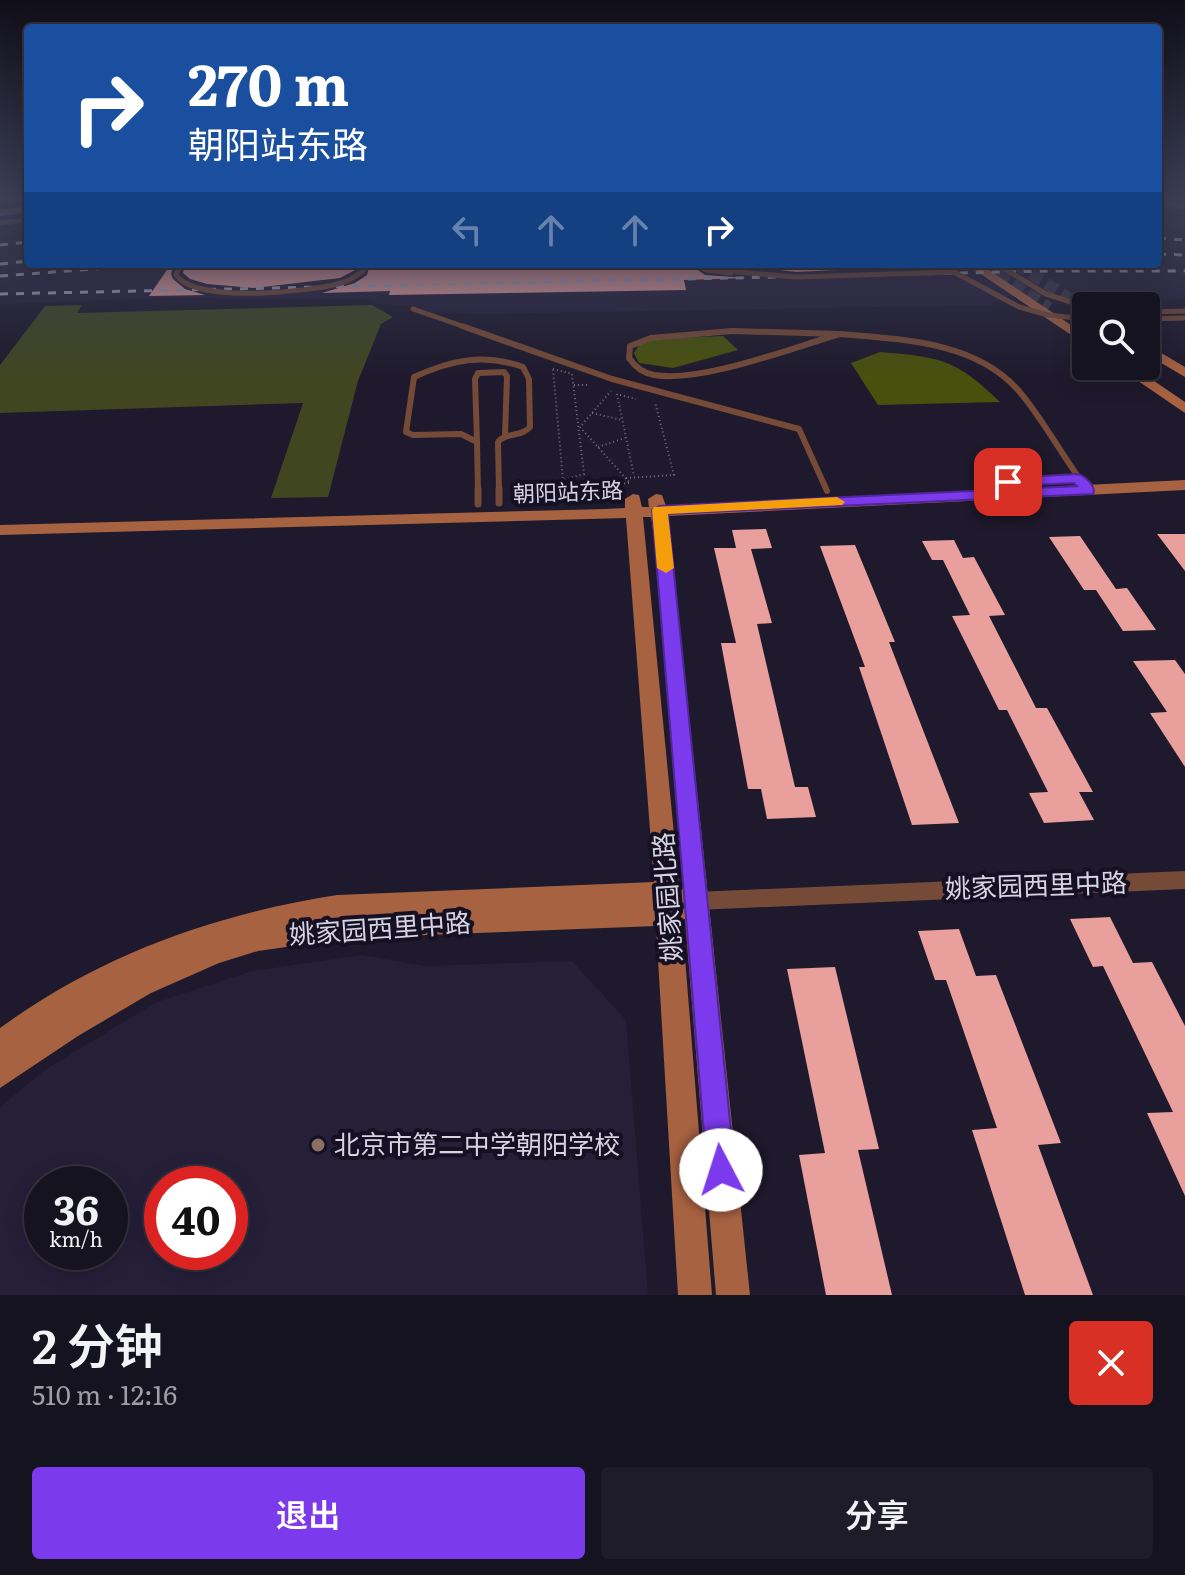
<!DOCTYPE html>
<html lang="zh">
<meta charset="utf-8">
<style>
body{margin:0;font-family:Literata,"Noto Sans SC",serif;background:#1f1c2a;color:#f1f3f6;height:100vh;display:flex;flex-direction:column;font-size:30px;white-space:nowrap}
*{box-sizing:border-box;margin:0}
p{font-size:26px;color:#9e9ea5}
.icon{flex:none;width:44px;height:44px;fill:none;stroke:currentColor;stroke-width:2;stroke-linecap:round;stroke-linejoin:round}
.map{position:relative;height:1295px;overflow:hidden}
.sheet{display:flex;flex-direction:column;background:#161321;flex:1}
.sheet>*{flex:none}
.top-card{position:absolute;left:24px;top:24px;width:1138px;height:244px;border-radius:8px;box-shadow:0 4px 20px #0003,0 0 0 2px #35323f;background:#1a4fa0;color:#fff;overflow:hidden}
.controls{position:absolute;left:1072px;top:292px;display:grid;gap:16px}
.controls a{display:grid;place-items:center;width:88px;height:88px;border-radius:8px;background:#161321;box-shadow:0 4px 20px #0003,0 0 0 2px #35323f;font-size:40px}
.speed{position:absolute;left:24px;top:1166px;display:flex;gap:16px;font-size:40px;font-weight:700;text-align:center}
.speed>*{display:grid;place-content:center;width:104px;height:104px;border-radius:50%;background:#161321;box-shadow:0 4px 20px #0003,0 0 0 2px #35323f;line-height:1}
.speed small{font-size:20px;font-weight:400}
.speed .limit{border:12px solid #d22;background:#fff;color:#111}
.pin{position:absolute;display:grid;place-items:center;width:68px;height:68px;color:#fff;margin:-34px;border-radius:16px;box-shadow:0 4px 12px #0006}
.me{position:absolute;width:88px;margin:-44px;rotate:355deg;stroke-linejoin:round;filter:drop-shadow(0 0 6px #0008)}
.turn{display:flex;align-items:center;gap:28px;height:168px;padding:0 32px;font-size:36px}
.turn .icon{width:104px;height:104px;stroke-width:2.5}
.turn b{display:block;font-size:56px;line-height:68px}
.lanes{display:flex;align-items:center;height:76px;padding:0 32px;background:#0003;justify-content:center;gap:40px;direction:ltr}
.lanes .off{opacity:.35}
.round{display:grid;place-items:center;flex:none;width:84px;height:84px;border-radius:8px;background:#1f1c2a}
.head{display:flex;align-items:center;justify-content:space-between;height:136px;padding:0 32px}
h1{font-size:48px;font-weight:600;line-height:60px}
.button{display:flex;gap:16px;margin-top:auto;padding:16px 32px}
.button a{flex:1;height:92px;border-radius:8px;background:#7c3aed;color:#fff;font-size:32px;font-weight:600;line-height:92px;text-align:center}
.button a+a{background:#1f1c2a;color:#f1f3f6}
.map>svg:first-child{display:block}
</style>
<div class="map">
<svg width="1185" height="1295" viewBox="0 0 1185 1295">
<rect width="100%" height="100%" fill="#1e192c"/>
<path fill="#251f38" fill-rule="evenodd" d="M 1158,215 L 1185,217 L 1185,299 L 1125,301 L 1088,295 L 1010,296 L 990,305 L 486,314 L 429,312 L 408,306 L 377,304 L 369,299 L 162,298 L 0,304 L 0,230 L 28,225 L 28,264 L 1158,264 Z
M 362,955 L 425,966 L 572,961 L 626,1020 L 648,1295 L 0,1295 L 0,1107 L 46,1069 L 157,1002 L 252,971 ZM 42,1184 L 110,1184 L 110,1252 L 42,1252 ZM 162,1184 L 230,1184 L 230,1252 L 162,1252 Z"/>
<path fill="#404620" d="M 82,305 L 77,313 L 372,305 L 393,317 L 381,324 L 358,381 L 328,497 L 271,498 L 303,403 L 0,413 L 0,365 L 45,306 Z"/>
<path fill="#48510c" d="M 723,336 L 738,350 L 673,368 L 639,363 L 634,353 L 640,343 L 655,339 Z
M 880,352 C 940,357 956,359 1000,402 L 878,405 L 851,363 Z"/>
<path fill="#e99f9b" d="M 171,264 L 174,264 L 171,274 L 173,279 L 185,289 L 205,295 L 149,296 Z
M 185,264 L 359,264 L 355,270 L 340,278 L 254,288 L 207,284 L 190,279 L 183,273 Z
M 370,264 L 689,264 L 705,275 L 747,278 L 684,280 L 686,290 L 389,295 L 390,291 L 322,293 L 355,283 L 367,275 Z
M 731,264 L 837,264 L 837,270 L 796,272 Z
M 766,529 L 772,548 L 751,549 L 772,623 L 757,624 L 795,787 L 808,787 L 816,817 L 767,819 L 761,789 L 748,789 L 721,643 L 736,643 L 714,548 L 736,548 L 732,530 Z
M 1157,534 L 1185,534 L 1185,571 Z
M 1080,536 L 1116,589 L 1127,588 L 1156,630 L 1123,631 L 1096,590 L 1084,590 L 1049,537 Z
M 954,540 L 963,558 L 974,557 L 1005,615 L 989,616 L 1036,708 L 1047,708 L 1093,792 L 1079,792 L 1094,820 L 1044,823 L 1029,793 L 1048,792 L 1007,710 L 999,710 L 952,616 L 970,615 L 943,560 L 932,560 L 922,541 Z
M 855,545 L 895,642 L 889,642 L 959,823 L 912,825 L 859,667 L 865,667 L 820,546 Z
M 1175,660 L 1185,674 L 1185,767 L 1150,713 L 1167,712 L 1133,661 Z
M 1110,917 L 1133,963 L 1152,962 L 1185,1026 L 1185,1196 L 1147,1113 L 1173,1112 L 1103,966 L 1093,967 L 1070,919 Z
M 959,929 L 976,976 L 996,975 L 1061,1143 L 1038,1145 L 1093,1295 L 1025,1295 L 972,1130 L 997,1128 L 946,980 L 935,980 L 918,931 Z
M 835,967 L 879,1149 L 858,1150 L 892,1295 L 826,1295 L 799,1155 L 825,1153 L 787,969 Z"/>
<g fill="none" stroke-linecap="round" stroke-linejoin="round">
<path stroke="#3a3547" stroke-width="12" stroke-dasharray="12 6" stroke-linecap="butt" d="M 983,264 L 1049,308
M 1016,264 L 1086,309"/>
<path stroke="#736f80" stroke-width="2" stroke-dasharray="1 3" stroke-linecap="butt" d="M 553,369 L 572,374 L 584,474 L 563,480 Z
M 574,385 L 590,385
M 617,394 L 634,476
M 620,395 L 636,399
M 592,413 L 622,420
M 598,447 L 625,438
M 626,478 L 674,475 L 655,402
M 608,484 L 630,483 L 580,427 L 611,391"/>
<path stroke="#754a36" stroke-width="5" d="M 1158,202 L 1185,207
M 0,223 L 28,220
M 694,264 L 706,270 L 731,273
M 935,271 L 970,264
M 413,309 L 468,328
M 1146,312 L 1185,311
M 1146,319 L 1185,318"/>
<path stroke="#754a36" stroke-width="6" d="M 462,326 L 612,379 L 799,429 L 827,491
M 732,331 L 840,334 C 791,348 702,383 654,375 C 643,373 635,367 629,358 L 630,346 L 651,338 Z
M 840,334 C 899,339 975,341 1018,390 C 1044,420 1063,458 1088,490
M 477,442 L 475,379 L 478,373 L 504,372 L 507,376 L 505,436
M 478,491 L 477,442 L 461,434 L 413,435 L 406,432 L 414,377 C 451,360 484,353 523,367 L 529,379 L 530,427 C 522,437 506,432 498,442 L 499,491"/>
<path stroke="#754a36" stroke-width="7" d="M 478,489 L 478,504
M 499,489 L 499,503"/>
<path fill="#754a36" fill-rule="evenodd" d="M 1185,871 L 1185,889 L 696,910 L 689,908 L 686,901 L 689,894 L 696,892 Z"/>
<path fill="#a76241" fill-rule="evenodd" d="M 28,206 L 28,212 L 0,216 L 0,210 Z
M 966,264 L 980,264 L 1086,335 L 1086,345 Z
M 1146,344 L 1185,367 L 1185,377 L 1146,354 Z
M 1116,366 L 1132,366 L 1185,402 L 1185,413 Z
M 1185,480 L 1185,490 L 668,516 L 750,1295 L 716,1295 L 685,919 L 682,920 L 712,1295 L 678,1295 L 656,926 L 349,938 L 258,951 L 219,963 L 151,993 L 78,1036 L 0,1088 L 0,1028 C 100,955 215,914 337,895 L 654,882 L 626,518 L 0,535 L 0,525 L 605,509 L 625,508 L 625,499 L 633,494 L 639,495 L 642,507 L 649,507 L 648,499 L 656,494 L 662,495 L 666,506 ZM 643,517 L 651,517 L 654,536 L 683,886 L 679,885 Z"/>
<path stroke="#aca9b8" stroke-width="3" stroke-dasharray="8 8" stroke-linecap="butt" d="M 1158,238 L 1185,240
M 0,245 L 28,242
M 1158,254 L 1185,255
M 0,264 L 28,261
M 0,276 L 162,264
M 0,294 L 1050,271 L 1185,271"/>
<path stroke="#754a36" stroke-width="5" d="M 180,264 L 176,275 C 196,304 310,292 341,283 C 349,281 356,276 363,271 L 365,264
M 715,264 L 737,272 L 796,277 L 954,272 L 1019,307 L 1048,315 L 1086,319
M 997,264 L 1046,294 L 1086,307"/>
</g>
<linearGradient id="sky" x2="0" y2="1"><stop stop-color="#100e18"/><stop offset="0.52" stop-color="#3b3e56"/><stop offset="1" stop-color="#3b3e56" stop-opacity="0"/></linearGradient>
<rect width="1185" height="381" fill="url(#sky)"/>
<path fill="#7c3aed" stroke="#51269a" stroke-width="2" d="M 1078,474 C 1085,476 1097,487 1093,494 L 668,514 L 735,1170 L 731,1180 L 721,1184 L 711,1180 L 707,1170 L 652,510 L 659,506 L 1077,486 L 1074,483 L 1008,486 L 1001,482 L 1008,478 Z"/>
<path fill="#f59e0b" d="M 837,497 L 845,502 L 842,505 L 668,514 L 674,568 L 666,573 L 657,568 L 652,510 L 654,507 Z"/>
<circle fill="#8d6e63" stroke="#151023" stroke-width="3" cx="318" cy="1145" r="8"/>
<g text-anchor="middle" stroke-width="8" stroke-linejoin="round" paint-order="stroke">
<g font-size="22" fill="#d7d4e2" stroke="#151023">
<text transform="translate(568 492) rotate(-2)" y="8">朝阳站东路</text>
</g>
<g font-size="26" fill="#d7d4e2" stroke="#151023">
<text transform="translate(1036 886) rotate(-2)" y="9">姚家园西里中路</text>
<text transform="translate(668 897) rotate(-94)" y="9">姚家园北路</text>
<text transform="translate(380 929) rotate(-4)" y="9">姚家园西里中路</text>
</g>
<g font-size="26" fill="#d7d4e2" stroke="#151023" text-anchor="start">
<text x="334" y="1154">北京市第二中学朝阳学校</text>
</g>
</g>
</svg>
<div class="controls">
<a><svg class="icon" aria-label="search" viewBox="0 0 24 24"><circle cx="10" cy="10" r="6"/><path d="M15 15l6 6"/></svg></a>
</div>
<div class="speed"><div>36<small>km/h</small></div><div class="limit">40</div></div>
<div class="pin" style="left:1008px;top:482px;background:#d93025"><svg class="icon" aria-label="arrive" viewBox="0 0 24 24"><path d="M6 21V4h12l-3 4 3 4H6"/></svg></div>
<svg class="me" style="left:721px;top:1170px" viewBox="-20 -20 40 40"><circle r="19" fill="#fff"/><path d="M0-13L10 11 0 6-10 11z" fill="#7c3aed"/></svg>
<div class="top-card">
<div class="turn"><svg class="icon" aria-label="right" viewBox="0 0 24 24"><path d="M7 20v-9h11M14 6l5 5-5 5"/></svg><div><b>270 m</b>朝阳站东路</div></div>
<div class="lanes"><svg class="icon off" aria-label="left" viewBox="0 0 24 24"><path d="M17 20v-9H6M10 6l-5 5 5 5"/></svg><svg class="icon off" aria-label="ahead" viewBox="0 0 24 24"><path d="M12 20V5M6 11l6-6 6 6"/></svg><svg class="icon off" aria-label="ahead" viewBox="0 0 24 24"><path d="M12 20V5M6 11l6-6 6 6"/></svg><svg class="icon" aria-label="right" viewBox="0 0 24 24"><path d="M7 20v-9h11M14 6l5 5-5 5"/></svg></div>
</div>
</div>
<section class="sheet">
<div class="head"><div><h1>2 分钟</h1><p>510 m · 12:16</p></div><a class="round" style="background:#d93025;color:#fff"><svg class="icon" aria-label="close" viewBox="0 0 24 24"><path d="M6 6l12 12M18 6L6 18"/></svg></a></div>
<div class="button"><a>退出</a><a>分享</a></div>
</section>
